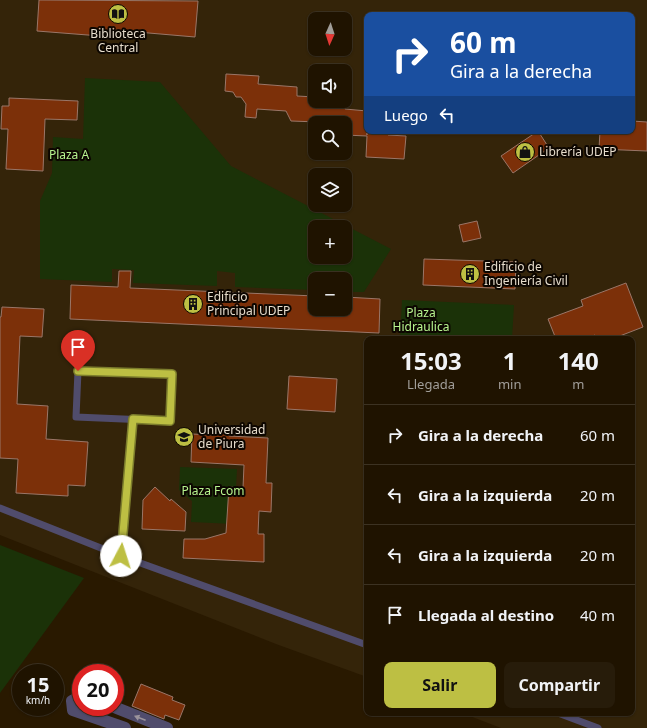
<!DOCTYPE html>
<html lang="es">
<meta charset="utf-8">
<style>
body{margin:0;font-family:"Noto Sans",sans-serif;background:#271c0a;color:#f1f3f6;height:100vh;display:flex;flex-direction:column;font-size:15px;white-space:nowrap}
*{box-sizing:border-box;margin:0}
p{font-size:13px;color:#a19e99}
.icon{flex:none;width:22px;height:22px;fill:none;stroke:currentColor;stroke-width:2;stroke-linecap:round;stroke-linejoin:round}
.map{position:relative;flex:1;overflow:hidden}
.side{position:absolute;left:364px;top:336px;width:271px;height:380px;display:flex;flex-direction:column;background:#1f1300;border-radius:8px;box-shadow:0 1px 3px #0004,0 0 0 1px #3c3222}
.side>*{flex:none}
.hud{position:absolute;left:364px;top:12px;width:271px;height:122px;border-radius:8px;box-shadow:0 1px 3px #0004,0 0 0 1px #3c3222;background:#1a4fa0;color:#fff;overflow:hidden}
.needle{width:26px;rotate:183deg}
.controls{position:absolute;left:308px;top:12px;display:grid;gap:8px}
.controls a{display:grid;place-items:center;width:44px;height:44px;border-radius:8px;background:#1f1300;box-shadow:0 1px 3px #0004,0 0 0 1px #3c3222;font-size:20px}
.speed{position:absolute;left:12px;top:664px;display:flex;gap:8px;font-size:20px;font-weight:700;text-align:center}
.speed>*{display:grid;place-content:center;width:52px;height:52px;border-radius:50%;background:#1f1300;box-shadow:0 1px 3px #0004,0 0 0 1px #3c3222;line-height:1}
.speed small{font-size:10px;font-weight:400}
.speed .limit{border:6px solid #d22;background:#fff;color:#111}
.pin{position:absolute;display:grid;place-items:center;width:34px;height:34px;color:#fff;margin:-41px -17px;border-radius:50% 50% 50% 0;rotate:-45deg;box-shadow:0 0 4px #0007}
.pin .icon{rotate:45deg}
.me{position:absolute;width:44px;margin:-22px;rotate:5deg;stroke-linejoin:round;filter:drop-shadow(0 0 3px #0008)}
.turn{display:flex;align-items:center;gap:14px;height:84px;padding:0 20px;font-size:18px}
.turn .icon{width:52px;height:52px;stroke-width:2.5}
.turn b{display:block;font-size:28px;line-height:34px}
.then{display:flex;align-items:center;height:38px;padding:0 20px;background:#0003;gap:8px;font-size:15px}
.eta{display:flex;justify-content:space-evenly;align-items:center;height:68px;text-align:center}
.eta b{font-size:24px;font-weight:700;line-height:28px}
.action{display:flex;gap:8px;margin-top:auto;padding:8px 20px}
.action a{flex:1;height:46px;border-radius:8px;background:#bdbf43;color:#111;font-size:16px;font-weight:700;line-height:46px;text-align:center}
.action a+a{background:#271c0a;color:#f1f3f6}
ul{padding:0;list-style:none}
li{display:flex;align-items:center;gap:12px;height:60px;padding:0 20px;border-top:1px solid #3c3222}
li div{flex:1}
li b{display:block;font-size:15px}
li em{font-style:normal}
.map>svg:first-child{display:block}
</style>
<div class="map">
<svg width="647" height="728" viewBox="0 0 647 728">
<rect width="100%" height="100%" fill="#291900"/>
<path fill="#342409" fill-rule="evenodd" d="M 0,0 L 647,0 L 647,728 L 501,728 L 462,713 L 632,713 L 632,339 L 367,339 L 367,677 L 276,644 L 0,535 ZM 367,15 L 632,15 L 632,131 L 367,131 ZM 315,19 L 345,19 L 345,49 L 315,49 ZM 315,71 L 345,71 L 345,101 L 315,101 ZM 315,123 L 345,123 L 345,153 L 315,153 ZM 315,175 L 345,175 L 345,205 L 315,205 ZM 315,227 L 345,227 L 345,257 L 315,257 ZM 315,279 L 345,279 L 345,309 L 315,309 Z"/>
<path fill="#1b3208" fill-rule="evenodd" d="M 85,78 L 160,82 L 231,166 L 391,249 L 364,292 L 345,292 L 345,279 L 320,277 L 320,279 L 315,279 L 315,290 L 235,287 L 235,273 L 217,271 L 217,286 L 133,283 L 134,270 L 112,269 L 112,282 L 40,279 L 40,201 L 52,173 L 53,137 L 83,139 ZM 315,227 L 345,227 L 345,257 L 315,257 Z
M 402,300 L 514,305 L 512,339 L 400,339 Z
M 180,467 L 237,469 L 234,524 L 191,522 L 192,501 L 179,490 Z
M 0,545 L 84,578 L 0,693 Z"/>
<path fill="#7c3009" stroke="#9a7668" d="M 39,0 L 198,1 L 195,37 L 114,30 L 113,37 L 37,31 Z
M 226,74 L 259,76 L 258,84 L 297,87 L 297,96 L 315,97 L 315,101 L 345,101 L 345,109 L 367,111 L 367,135 L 367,131 L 388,131 L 388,135 L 406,136 L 404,159 L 366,157 L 367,136 L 345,135 L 345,123 L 291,121 L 286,111 L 257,109 L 256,118 L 245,117 L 246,104 L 241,97 L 236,97 L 233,92 L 225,91 Z
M 9,98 L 78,101 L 77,120 L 45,119 L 43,171 L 6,169 L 8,129 L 1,129 L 2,106 L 9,106 Z
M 632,121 L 647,122 L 647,151 L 599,149 L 600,131 L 632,131 Z
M 538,131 L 549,148 L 513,173 L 501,156 Z
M 477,221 L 481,238 L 463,242 L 459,225 Z
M 424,259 L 516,262 L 515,289 L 423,285 Z
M 119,271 L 131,271 L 130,288 L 315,296 L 315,309 L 345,309 L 345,297 L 380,299 L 379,333 L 70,319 L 71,285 L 118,287 Z
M 626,283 L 643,327 L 612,339 L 596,339 L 595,335 L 584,339 L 556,339 L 548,319 L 583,306 L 581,300 Z
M 2,307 L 44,309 L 42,337 L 20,336 L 17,404 L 48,406 L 46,439 L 88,442 L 85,486 L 68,485 L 68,496 L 16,493 L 18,459 L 0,458 L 0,317 L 1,317 Z
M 289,376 L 337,379 L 335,412 L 287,409 Z
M 214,432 L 229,433 L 229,436 L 268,438 L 266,483 L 272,483 L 271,512 L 259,511 L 258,534 L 264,534 L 264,562 L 183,558 L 184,539 L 205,539 L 226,533 L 229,487 L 243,488 L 244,465 L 191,462 L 192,434 L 214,435 Z
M 155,487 L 170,501 L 171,499 L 186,512 L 185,531 L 142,529 L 143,500 Z
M 141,684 L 173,697 L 172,700 L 185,705 L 179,720 L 165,715 L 164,719 L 132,706 Z"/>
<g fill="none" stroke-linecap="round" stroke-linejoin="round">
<path stroke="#504c6c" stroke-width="7" d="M 78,371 L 172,374 L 170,421 L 76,417 Z
M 0,508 L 121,556 L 367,645
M 121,556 L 133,419
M 558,713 L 598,728"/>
<path stroke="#504c6c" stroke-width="12" d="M 81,696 L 72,701 L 73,710 L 125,728
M 114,707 L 167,728"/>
</g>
<defs><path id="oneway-solid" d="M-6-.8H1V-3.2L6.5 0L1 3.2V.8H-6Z"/></defs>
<use fill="#9c949c" href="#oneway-solid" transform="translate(140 718) rotate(-159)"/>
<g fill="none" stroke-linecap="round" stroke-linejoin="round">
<defs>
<path id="route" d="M 78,371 L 172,374 L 170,421 L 133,419 L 121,556"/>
</defs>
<use href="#route" stroke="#7b7c2c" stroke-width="10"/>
<use href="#route" stroke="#bdbf43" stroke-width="7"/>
</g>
<defs>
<symbol id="library-disc" viewBox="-11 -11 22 22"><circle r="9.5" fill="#bdbf43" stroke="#0c0600"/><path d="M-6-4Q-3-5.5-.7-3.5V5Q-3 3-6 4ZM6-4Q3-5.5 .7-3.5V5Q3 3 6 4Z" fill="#111"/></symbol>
<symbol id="shop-disc" viewBox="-11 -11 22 22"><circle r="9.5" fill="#bdbf43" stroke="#0c0600"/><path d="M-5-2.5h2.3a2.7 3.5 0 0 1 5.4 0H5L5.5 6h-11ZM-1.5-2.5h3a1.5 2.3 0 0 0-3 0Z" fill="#111"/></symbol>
<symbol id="building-disc" viewBox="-11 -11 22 22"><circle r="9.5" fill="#bdbf43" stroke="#0c0600"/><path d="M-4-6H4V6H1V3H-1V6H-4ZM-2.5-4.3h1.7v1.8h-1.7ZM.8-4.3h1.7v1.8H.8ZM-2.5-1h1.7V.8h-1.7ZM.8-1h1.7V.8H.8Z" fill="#111"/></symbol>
<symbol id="university-disc" viewBox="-11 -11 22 22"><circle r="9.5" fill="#bdbf43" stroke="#0c0600"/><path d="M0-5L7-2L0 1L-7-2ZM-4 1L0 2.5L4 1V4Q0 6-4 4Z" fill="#111"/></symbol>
</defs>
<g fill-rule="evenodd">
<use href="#library-disc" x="107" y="3" width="22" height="22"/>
<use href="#shop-disc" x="514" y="141" width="22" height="22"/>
<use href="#building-disc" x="459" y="263" width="22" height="22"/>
<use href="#building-disc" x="182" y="293" width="22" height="22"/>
<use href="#university-disc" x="173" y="426" width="22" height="22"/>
</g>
<g text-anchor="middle" stroke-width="4" stroke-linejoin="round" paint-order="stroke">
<g font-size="12" fill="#e7ddcc" stroke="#0c0600" text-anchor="start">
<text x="118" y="38" text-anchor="middle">Biblioteca<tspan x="118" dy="14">Central</tspan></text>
<text x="539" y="156">Librería UDEP</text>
<text x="484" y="271">Edificio de<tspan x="484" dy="14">Ingeniería Civil</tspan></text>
<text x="207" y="301">Edificio<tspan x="207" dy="14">Principal UDEP</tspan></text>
<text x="198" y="434">Universidad<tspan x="198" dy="14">de Piura</tspan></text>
</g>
<g font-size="12" fill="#b7f48e" stroke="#0c0600">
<text x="69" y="159">Plaza A</text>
<text x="421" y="317">Plaza<tspan x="421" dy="14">Hidraulica</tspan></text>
<text x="213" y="495">Plaza Fcom</text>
</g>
</g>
</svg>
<div class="controls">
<a><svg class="needle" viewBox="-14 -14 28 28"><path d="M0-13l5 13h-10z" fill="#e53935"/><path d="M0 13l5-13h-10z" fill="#a19e99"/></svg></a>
<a><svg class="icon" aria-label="sound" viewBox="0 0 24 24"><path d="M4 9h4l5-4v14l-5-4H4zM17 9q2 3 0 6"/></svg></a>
<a><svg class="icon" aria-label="search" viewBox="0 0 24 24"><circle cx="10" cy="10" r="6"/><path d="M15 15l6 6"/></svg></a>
<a><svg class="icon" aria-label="layers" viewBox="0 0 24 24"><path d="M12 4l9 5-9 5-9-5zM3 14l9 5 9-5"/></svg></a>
<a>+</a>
<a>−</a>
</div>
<div class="speed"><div>15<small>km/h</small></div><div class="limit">20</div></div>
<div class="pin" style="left:78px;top:371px;background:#d93025"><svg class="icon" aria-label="arrive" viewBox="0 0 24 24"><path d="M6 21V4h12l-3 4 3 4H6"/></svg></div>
<svg class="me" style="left:121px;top:556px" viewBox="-20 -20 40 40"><circle r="19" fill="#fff"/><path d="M0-13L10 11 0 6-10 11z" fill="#bdbf43"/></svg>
<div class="hud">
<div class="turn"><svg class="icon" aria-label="right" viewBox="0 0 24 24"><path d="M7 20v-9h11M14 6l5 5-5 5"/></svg><div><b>60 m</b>Gira a la derecha</div></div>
<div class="then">Luego<svg class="icon" aria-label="left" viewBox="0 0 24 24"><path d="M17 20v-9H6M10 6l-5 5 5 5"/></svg></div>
</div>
<section class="side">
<div class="eta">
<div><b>15:03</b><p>Llegada</p></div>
<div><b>1</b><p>min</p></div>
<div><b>140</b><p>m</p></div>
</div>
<ul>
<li><svg class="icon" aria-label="right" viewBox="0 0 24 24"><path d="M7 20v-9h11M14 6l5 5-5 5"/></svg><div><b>Gira a la derecha</b></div><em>60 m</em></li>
<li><svg class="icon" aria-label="left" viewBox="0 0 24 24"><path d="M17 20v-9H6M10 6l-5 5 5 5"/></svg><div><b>Gira a la izquierda</b></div><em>20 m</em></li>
<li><svg class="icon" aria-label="left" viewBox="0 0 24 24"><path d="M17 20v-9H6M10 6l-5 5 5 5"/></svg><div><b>Gira a la izquierda</b></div><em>20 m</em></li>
<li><svg class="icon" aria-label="arrive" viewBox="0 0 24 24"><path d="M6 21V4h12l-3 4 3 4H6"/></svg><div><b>Llegada al destino</b></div><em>40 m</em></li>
</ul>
<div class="action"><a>Salir</a><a>Compartir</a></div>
</section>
</div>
